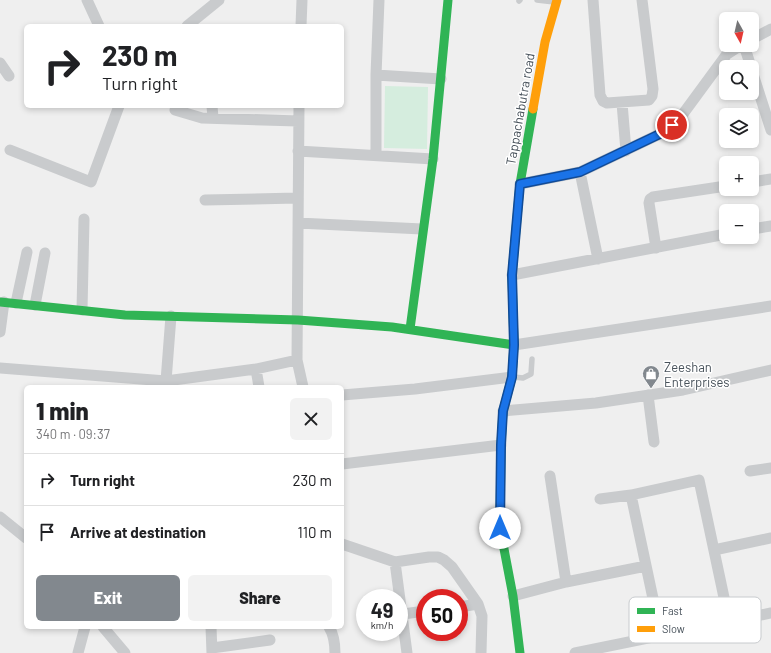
<!DOCTYPE html>
<meta charset="utf-8">
<style>
body{margin:0;font-family:Barlow,sans-serif;background:#f2f2f2;color:#202124;height:100vh;display:flex;flex-direction:column;font-size:15px;white-space:nowrap}
*{box-sizing:border-box;margin:0}
p{font-size:13px;color:#757577}
.icon{flex:none;width:22px;height:22px;fill:none;stroke:currentColor;stroke-width:2;stroke-linecap:round;stroke-linejoin:round}
.map{position:relative;flex:1;overflow:hidden}
.details{position:absolute;left:24px;top:385px;width:320px;height:244px;display:flex;flex-direction:column;background:#fff;border-radius:6px;box-shadow:0 2px 6px #0003}
.details>*{flex:none}
.guide{position:absolute;left:24px;top:24px;width:320px;height:84px;border-radius:6px;box-shadow:0 2px 6px #0003;background:#fff;color:#202124;overflow:hidden}
.needle{width:26px;rotate:172deg}
.controls{position:absolute;left:719px;top:12px;display:grid;gap:8px}
.controls a{display:grid;place-items:center;width:40px;height:40px;border-radius:6px;background:#fff;box-shadow:0 2px 6px #0003;font-size:20px}
.speed{position:absolute;left:356px;top:589px;display:flex;gap:8px;font-size:20px;font-weight:700;text-align:center}
.speed>*{display:grid;place-content:center;width:52px;height:52px;border-radius:50%;background:#fff;box-shadow:0 2px 6px #0003;line-height:1}
.speed small{font-size:10px;font-weight:400}
.speed .limit{border:6px solid #d22;background:#fff;color:#111}
.pin{position:absolute;display:grid;place-items:center;width:34px;height:34px;color:#fff;margin:-17px;border:2px solid #fff;border-radius:50%;box-shadow:0 1px 4px #0007}
.me{position:absolute;width:44px;margin:-22px;rotate:0deg;stroke-linejoin:round;filter:drop-shadow(0 0 3px #0008)}
.turn{display:flex;align-items:center;gap:14px;height:84px;padding:0 12px;font-size:18px}
.turn .icon{width:52px;height:52px;stroke-width:2.5}
.turn b{display:block;font-size:28px;line-height:34px}
.round{display:grid;place-items:center;flex:none;width:42px;height:42px;border-radius:6px;background:#f2f2f2}
.headline{display:flex;align-items:center;justify-content:space-between;height:68px;padding:0 12px}
h1{font-size:24px;font-weight:800;line-height:30px}
.primary-button{display:flex;gap:8px;margin-top:auto;padding:8px 12px}
.primary-button a{flex:1;height:46px;border-radius:6px;background:#82888e;color:#fff;font-size:16px;font-weight:800;line-height:46px;text-align:center}
.primary-button a+a{background:#f2f2f2;color:#202124}
ul{padding:0;list-style:none}
li{display:flex;align-items:center;gap:12px;height:52px;padding:0 12px;border-top:1px solid #e0e0e0}
li div{flex:1}
li b{display:block;font-size:15px}
li em{font-style:normal}
.map>svg:first-child{display:block}
</style>
<div class="map">
<svg width="771" height="653" viewBox="0 0 771 653">
<rect width="100%" height="100%" fill="#efefef"/>
<path fill="#d5edde" d="M 385,86 L 428,87 L 427,149 L 384,148 Z"/>
<g fill="none" stroke-linecap="round" stroke-linejoin="round">
<path stroke="#c9cbcd" stroke-width="5.5" d="M 537,0 L 554,2
M 519,1 L 520,0
M 514,377 L 523,378 L 531,374 L 532,359"/>
<path stroke="#c9cbcd" stroke-width="11" d="M 87,0 L 99,26
M 593,0 L 600,95 L 603,101 L 607,103 L 649,100 L 652,96 L 653,89 L 642,0
M 187,26 L 219,0
M 301,26 L 302,0
M 752,39 L 771,29
M 744,45 L 751,67
M 0,63 L 9,76
M 752,71 L 771,130
M 376,75 L 441,79
M 622,103 L 626,151
M 212,106 L 213,118
M 299,106 L 297,360 L 303,387
M 175,110 L 202,118 L 298,121
M 10,150 L 91,182 L 119,106
M 298,151 L 433,159
M 376,155 L 376,75 L 379,0
M 580,172 L 598,259
M 752,182 L 771,179
M 520,184 L 580,172 L 664,132 L 680,118 L 727,54 L 741,45
M 205,200 L 297,198
M 298,223 L 422,229
M 752,229 L 771,226
M 656,248 L 649,203 L 650,199 L 653,197 L 726,186
M 512,275 L 726,234
M 16,303 L 27,252
M 35,305 L 45,253
M 82,310 L 84,219
M 0,332 L 4,302
M 514,345 L 771,306
M 0,368 L 166,381 L 256,369 L 297,360
M 256,369 L 259,387
M 166,381 L 171,316
M 342,395 L 415,389 L 512,377
M 648,395 L 654,442
M 503,411 L 596,403 L 683,390 L 771,370
M 342,464 L 501,445
M 750,471 L 771,468
M 550,476 L 566,582 L 646,566
M 631,495 L 661,636
M 600,499 L 631,495 L 699,480 L 729,621
M 0,517 L 26,538
M 342,544 L 395,562 L 429,557 L 438,557 L 444,560 L 452,567 L 478,604 L 482,616 L 481,653
M 714,550 L 771,538
M 395,562 L 407,653
M 513,596 L 566,582
M 459,607 L 478,604
M 403,614 L 425,611
M 103,627 L 125,653
M 211,627 L 212,653
M 329,627 C 334,635 335,644 335,653
M 212,648 L 270,640
M 78,653 L 85,627
M 575,653 L 771,613"/>
<path stroke="#30b455" stroke-width="9" d="M 0,302 L 125,315 L 298,320 L 392,327 L 514,345
M 410,329 L 433,159 L 448,0
M 520,653 L 513,596 L 500,528 L 501,445 L 503,411 L 512,377 L 514,345 L 512,275 L 520,184 L 533,109"/>
<path stroke="#ff9f0a" stroke-width="9" d="M 533,109 L 545,42 L 557,0"/>
</g>
<g fill="none" stroke-linecap="round" stroke-linejoin="round">
<defs>
<path id="route" d="M 500,528 L 501,445 L 503,411 L 512,377 L 514,345 L 512,275 L 520,184 L 580,172 L 664,132 L 672,125"/>
</defs>
<use href="#route" stroke="#114b97" stroke-width="10"/>
<use href="#route" stroke="#1a73e8" stroke-width="7"/>
</g>
<defs>
<symbol id="shop-pin" viewBox="-11 -11 22 30"><path d="M0 17L-7.5 6A9.5 9.5 0 1 1 7.5 6Z" fill="#82888e" stroke="#fff"/><path d="M-5-2.5h2.3a2.7 3.5 0 0 1 5.4 0H5L5.5 6h-11ZM-1.5-2.5h3a1.5 2.3 0 0 0-3 0Z" fill="#fff"/></symbol>
</defs>
<g fill-rule="evenodd">
<use href="#shop-pin" x="641" y="364" width="20" height="27"/>
</g>
<g text-anchor="middle" stroke-width="3" stroke-linejoin="round" paint-order="stroke">
<g font-size="13" fill="#47515a" stroke="#fff">
<text transform="translate(520 109) rotate(-80)" y="5">Tappachabutra road</text>
</g>
<g font-size="13" fill="#47515a" stroke="#fff" text-anchor="start">
<text x="664" y="372">Zeeshan<tspan x="664" dy="15">Enterprises</tspan></text>
</g>
</g>
<rect x="629" y="597" width="132" height="46" rx="6" fill="#fff" stroke="#c8cbce" stroke-width="1"/>
<rect x="637" y="608" width="18" height="6" fill="#30b455"/>
<rect x="637" y="626" width="18" height="6" fill="#ff9f0a"/>
<g font-size="11" fill="#47515a">
<text x="662" y="615">Fast</text>
<text x="662" y="633">Slow</text>
</g>
</svg>
<div class="controls">
<a><svg class="needle" viewBox="-14 -14 28 28"><path d="M0-13l5 13h-10z" fill="#e53935"/><path d="M0 13l5-13h-10z" fill="#757577"/></svg></a>
<a><svg class="icon" aria-label="search" viewBox="0 0 24 24"><circle cx="10" cy="10" r="6"/><path d="M15 15l6 6"/></svg></a>
<a><svg class="icon" aria-label="layers" viewBox="0 0 24 24"><path d="M12 4l9 5-9 5-9-5zM3 14l9 5 9-5"/></svg></a>
<a>+</a>
<a>−</a>
</div>
<div class="speed"><div>49<small>km/h</small></div><div class="limit">50</div></div>
<div class="pin" style="left:672px;top:125px;background:#d93025"><svg class="icon" aria-label="arrive" viewBox="0 0 24 24"><path d="M6 21V4h12l-3 4 3 4H6"/></svg></div>
<svg class="me" style="left:500px;top:528px" viewBox="-20 -20 40 40"><circle r="19" fill="#fff"/><path d="M0-13L10 11 0 6-10 11z" fill="#1a73e8"/></svg>
<div class="guide">
<div class="turn"><svg class="icon" aria-label="right" viewBox="0 0 24 24"><path d="M7 20v-9h11M14 6l5 5-5 5"/></svg><div><b>230 m</b>Turn right</div></div>
</div>
<section class="details">
<div class="headline"><div><h1>1 min</h1><p>340 m · 09:37</p></div><a class="round"><svg class="icon" aria-label="close" viewBox="0 0 24 24"><path d="M6 6l12 12M18 6L6 18"/></svg></a></div>
<ul>
<li><svg class="icon" aria-label="right" viewBox="0 0 24 24"><path d="M7 20v-9h11M14 6l5 5-5 5"/></svg><div><b>Turn right</b></div><em>230 m</em></li>
<li><svg class="icon" aria-label="arrive" viewBox="0 0 24 24"><path d="M6 21V4h12l-3 4 3 4H6"/></svg><div><b>Arrive at destination</b></div><em>110 m</em></li>
</ul>
<div class="primary-button"><a>Exit</a><a>Share</a></div>
</section>
</div>
